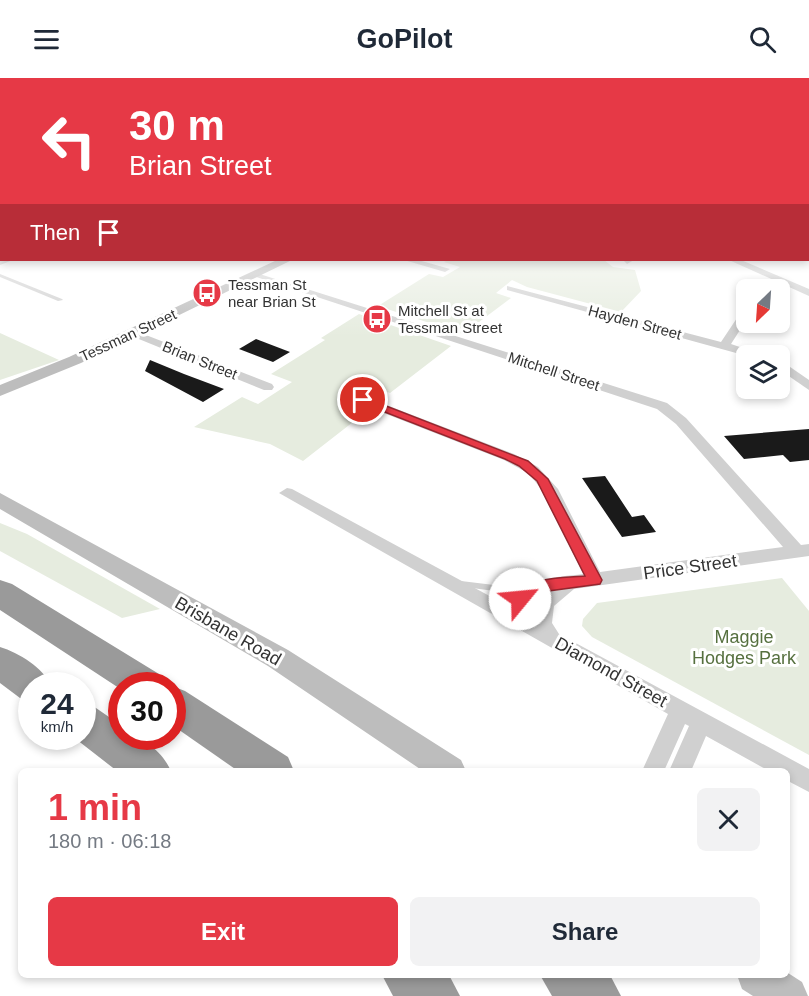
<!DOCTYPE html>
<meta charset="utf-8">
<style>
body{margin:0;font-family:Arial,sans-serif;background:#f2f2f3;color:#1f2937;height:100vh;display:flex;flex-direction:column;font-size:22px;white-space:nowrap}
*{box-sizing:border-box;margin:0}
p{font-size:20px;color:#747a83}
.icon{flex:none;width:33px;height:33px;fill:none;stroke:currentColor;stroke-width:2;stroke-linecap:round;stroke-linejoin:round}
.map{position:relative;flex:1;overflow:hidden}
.panel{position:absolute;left:18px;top:690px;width:772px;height:210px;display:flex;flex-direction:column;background:#fff;border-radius:9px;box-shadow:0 3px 9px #0003}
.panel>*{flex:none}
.hud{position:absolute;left:0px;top:0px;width:810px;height:183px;box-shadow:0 3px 9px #0003;background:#e63946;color:#fff;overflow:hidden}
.needle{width:39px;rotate:205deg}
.buttons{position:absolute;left:736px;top:201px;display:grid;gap:12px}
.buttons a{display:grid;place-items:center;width:54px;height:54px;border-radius:9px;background:#fff;box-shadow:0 3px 9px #0003;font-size:30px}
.speed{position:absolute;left:18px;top:594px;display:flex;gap:12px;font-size:30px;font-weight:700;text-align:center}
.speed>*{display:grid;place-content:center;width:78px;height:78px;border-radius:50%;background:#fff;box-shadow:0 3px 9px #0003;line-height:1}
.speed small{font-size:15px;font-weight:400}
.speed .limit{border:9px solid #d22;background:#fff;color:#111}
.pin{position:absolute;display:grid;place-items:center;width:51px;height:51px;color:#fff;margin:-26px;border:3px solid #fff;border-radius:50%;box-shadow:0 2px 6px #0007}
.me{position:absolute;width:66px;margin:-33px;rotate:62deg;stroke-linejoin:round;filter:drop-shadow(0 0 4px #0008)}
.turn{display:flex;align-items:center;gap:21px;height:126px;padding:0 30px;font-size:27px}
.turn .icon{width:78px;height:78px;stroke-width:2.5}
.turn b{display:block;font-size:42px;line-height:51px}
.then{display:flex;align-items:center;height:57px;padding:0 30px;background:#0003;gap:12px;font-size:22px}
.round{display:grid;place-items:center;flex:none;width:63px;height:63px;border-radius:9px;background:#f2f2f3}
.overview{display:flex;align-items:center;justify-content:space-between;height:102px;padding:0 30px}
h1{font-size:36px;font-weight:600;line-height:45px;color:#e63946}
.action{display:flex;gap:12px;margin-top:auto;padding:12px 30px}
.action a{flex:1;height:69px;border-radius:9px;background:#e63946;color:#fff;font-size:24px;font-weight:600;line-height:69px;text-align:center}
.action a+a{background:#f2f2f3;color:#1f2937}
header{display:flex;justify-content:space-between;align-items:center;height:78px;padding:0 30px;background:#fff;font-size:27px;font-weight:600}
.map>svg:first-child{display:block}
</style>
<header><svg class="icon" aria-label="menu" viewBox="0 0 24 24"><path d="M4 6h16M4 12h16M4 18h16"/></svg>GoPilot<svg class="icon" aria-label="search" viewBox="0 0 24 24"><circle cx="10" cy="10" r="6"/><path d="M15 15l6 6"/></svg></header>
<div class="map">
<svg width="809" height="918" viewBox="0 0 809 918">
<rect width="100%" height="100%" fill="#fff"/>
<!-- green -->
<g fill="#e6ecdf">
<polygon points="448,182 604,182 613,189 635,192 641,213 621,234 527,209 512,202 496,215 511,220 463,256 378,228 429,196 443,199 460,189 444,184"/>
<polygon points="359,236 451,268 390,315 372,308 343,329 362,337 303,383 270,366 194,349 242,319 258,326 292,304 271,296 325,262 321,260"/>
<polygon points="0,255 59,282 0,302"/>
<polygon points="0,445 27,456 160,531 122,540 0,473"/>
<polygon points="782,500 809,533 809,677 592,559 582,548 583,541 597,525"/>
</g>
<!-- building -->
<g fill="#1a1a1a">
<polygon points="256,261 290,274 273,284 239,271"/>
<polygon points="150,282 184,296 224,311 203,324 145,293"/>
<polygon points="809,351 809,382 790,384 783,377 744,381 724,358"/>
<polygon points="605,398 632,439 644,437 656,454 622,459 582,400"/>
</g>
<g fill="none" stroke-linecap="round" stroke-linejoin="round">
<!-- lane -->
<g fill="#d0d0d0" fill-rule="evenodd">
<polygon points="0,196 62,221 63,222 58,223 0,199"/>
<polygon points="461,503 494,507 535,505 538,506 539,508 538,510 535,511 494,513 458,508 457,506 458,504"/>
</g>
<!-- street -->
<g fill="#d0d0d0" fill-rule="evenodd">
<rect x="808" y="146" width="1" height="5"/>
<polygon points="0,181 12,182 13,182 0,187"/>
<polygon points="404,182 418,182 450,191 445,194"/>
<polygon points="623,182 634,182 627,186"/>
<polygon points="729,182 741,182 809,211 809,218"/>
<path d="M253 194 667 325 686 340 801 467 809 466V478L574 511 554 528 552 545 559 556 809 691V714L788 703V693H769L706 658 691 693H669L689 648 685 646 664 693H642L668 636 279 415 287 410 292 411 508 528C521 498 555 500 583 496L543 413 528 395 504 382 358 325V319L363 318 514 376 538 389 558 411 600 494 783 469 676 346 657 331 253 198ZM543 515 534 530 533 541 525 537 526 527Z"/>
<polygon points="507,208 721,264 743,231 747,230 747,241 731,266 766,278 747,278 507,212"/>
<polygon points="133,252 272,306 274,309 272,312 264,312 129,257 127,255"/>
<polygon points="780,282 809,302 809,312 780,292"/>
</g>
<!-- secondary -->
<g fill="#bdbdbd" fill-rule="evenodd">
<polygon points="277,182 292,182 81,285 0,318 0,307 69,279"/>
<polygon points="0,415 288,572 461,682 466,693 423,693 268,588 0,431"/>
<polygon points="788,895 802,904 808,918 753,918 742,911 737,897"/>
</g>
<!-- highway -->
<g fill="#9a9a9a" fill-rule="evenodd">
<polygon points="0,502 12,506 159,596 164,608 122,608 122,612 0,532"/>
<path d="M0 569C19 575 43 589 51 608H32V624L20 620 0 605Z"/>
<polygon points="172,608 185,613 288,679 294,693 238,693 172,647"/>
<path d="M82 625 96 630 122 648V658C143 658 162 673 171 693H117L72 658H82Z"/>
<polygon points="382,897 449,897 460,918 393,918"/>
<polygon points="540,897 610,897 621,918 552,918"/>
</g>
</g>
<!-- sky -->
<linearGradient id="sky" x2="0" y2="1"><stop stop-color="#9ec6ea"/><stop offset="0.5" stop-color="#fff"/><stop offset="1" stop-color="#fff" stop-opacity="0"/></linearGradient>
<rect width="809" height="259" fill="url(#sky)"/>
<!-- route -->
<path fill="#e63946" stroke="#96252e" stroke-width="1.5" d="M363 319 528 383 548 401 602 502 600 506 541 514 526 525H515L513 521C526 498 562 500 585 498L537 403 519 388 505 381 359 324V320Z"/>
<!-- icons -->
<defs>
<g id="bus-disc" transform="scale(1.5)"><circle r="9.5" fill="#e63946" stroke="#fff"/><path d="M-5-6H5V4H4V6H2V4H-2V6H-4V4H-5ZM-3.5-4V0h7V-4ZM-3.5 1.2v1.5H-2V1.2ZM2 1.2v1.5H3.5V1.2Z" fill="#fff"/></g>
</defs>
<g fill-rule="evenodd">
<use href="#bus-disc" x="207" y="215"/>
<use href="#bus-disc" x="377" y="241"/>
</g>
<g text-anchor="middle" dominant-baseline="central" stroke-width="6" stroke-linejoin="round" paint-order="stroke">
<!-- far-poi labels -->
<g font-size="15" fill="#333" stroke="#fff" text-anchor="start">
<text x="228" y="206">Tessman St<tspan x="228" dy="17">near Brian St</tspan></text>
<text x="398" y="232">Mitchell St at<tspan x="398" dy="17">Tessman Street</tspan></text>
</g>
<!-- far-street labels -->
<g font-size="15" fill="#333" stroke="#fff">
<text transform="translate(635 244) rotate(15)">Hayden Street</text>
<text transform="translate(128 257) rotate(-25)">Tessman Street</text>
<text transform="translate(200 282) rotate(22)">Brian Street</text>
<text transform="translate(554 293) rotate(18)">Mitchell Street</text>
</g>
<!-- street labels -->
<g font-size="18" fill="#333" stroke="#fff">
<text transform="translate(690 489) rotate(-8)">Price Street</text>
<text transform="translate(228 553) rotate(30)">Brisbane Road</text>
<text transform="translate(611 594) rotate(29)">Diamond Street</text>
</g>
<!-- park labels -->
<g font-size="18" fill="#56703f" stroke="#fff">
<text x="744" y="559">Maggie<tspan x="744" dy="21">Hodges Park</tspan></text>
</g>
</g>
</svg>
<div class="buttons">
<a><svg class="needle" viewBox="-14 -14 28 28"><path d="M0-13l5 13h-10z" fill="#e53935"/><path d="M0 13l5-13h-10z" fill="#747a83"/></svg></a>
<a><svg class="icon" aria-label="layers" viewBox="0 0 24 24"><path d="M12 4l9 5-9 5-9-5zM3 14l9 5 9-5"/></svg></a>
</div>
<div class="speed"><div>24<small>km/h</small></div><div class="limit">30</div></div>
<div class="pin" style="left:363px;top:322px;background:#d93025"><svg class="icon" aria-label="arrive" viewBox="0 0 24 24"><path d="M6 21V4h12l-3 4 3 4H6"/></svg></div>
<svg class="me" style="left:520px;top:521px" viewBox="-20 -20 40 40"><circle r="19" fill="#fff"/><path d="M0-13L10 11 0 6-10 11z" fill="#e63946"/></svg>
<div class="hud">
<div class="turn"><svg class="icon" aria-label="left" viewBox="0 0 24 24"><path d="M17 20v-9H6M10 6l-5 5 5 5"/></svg><div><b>30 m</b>Brian Street</div></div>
<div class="then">Then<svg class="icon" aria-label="arrive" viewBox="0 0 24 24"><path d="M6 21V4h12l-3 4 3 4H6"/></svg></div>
</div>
<section class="panel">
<div class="overview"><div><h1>1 min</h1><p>180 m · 06:18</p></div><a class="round"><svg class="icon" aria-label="close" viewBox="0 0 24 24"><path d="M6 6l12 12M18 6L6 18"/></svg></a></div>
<div class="action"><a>Exit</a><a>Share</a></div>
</section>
</div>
